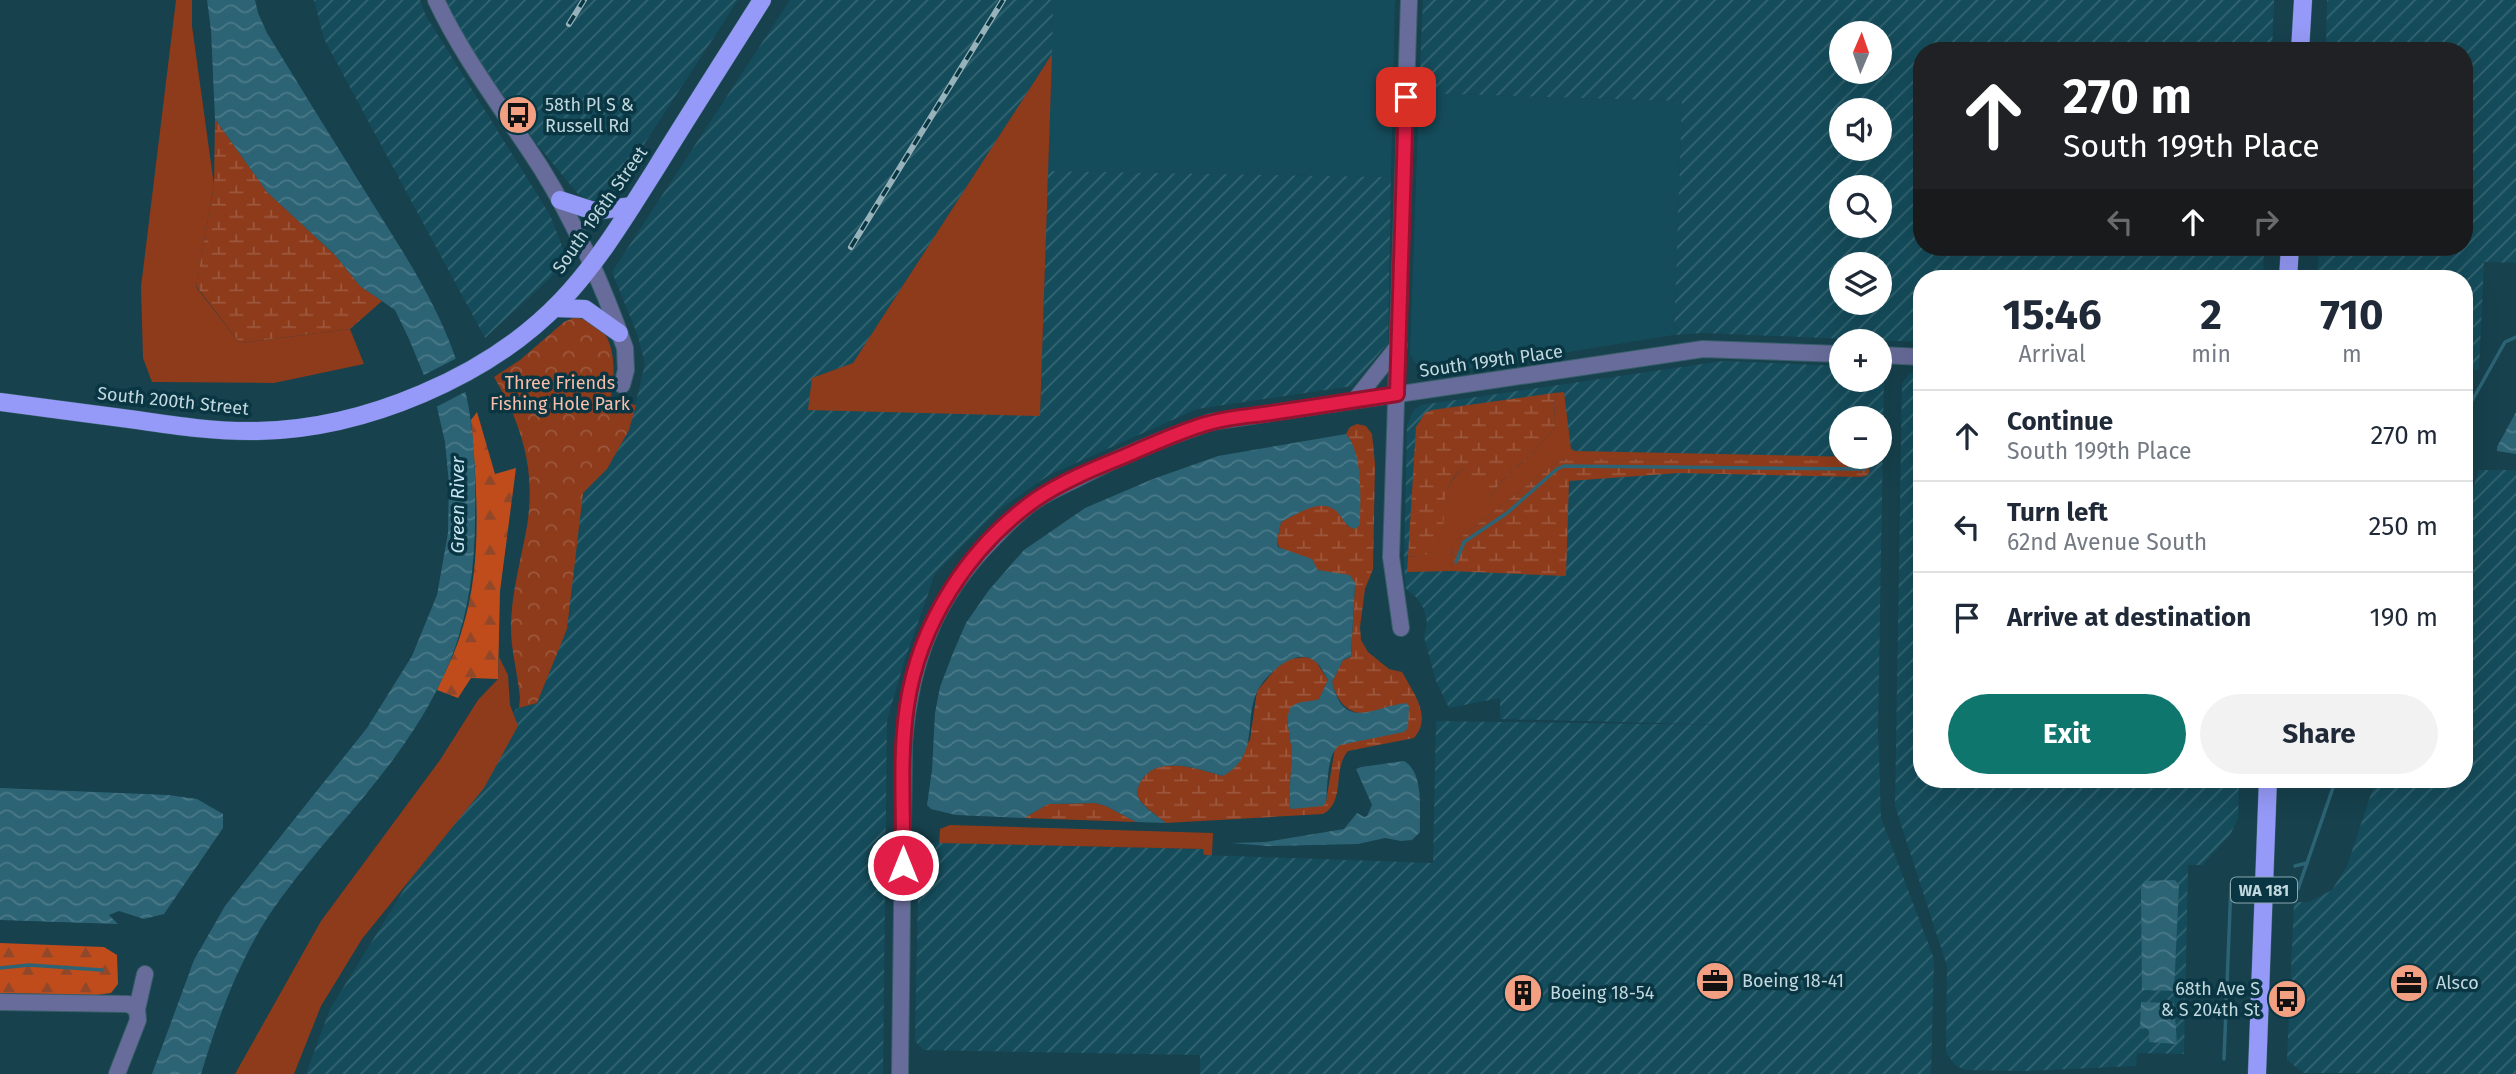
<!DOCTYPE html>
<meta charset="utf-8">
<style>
body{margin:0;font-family:"Fira Sans",sans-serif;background:#f2f2f3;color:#1f2937;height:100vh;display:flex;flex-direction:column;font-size:26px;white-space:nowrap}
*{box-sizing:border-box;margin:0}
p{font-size:23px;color:#747a83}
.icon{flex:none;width:38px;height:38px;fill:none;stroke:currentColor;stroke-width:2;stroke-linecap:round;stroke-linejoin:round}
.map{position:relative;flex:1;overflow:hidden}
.sheet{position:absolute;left:1913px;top:270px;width:560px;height:518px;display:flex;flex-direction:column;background:#fff;border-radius:28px;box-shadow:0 7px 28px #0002}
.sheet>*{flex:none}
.hud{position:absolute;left:1913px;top:42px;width:560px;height:214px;border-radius:28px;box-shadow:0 7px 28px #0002;background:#202124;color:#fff;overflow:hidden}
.needle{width:46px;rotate:2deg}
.fabs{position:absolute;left:1829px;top:21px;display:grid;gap:14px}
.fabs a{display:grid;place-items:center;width:63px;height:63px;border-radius:50%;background:#fff;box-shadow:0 7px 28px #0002;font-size:35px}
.pin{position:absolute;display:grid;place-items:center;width:60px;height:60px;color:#fff;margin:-30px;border-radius:14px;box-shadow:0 4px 10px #0006}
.me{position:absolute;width:77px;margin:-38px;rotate:0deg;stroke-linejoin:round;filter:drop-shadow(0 0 5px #0008)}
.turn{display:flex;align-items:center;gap:24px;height:147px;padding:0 35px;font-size:32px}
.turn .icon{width:91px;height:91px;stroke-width:2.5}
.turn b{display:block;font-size:49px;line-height:60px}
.lanes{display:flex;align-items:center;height:66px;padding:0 35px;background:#0003;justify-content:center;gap:35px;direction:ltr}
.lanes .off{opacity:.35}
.eta{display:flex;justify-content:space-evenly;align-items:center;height:119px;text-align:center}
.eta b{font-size:42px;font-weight:700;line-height:49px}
.button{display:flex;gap:14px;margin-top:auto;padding:14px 35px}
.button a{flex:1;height:80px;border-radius:42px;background:#0f766e;color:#fff;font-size:28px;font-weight:700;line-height:80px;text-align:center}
.button a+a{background:#f2f2f3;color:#1f2937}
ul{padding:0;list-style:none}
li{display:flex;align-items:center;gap:21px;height:91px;padding:0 35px;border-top:2px solid #e0e1e3}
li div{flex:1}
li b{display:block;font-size:26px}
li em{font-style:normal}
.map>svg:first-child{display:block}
</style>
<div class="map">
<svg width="2516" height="1074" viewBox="0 0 2516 1074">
<defs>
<pattern id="industrial-furrows" width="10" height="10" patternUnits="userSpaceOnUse" patternTransform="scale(1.75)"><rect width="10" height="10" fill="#154c5b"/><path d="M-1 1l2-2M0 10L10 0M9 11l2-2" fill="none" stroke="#356572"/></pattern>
<pattern id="forest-firs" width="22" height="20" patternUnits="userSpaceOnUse" patternTransform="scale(1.75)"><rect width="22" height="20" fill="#c04c1c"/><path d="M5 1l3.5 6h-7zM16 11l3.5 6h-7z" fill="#91482a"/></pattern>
<pattern id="wetland-marsh" width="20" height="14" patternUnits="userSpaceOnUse" patternTransform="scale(1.75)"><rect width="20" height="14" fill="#8e3b1b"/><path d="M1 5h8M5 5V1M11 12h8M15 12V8" fill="none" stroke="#9c573c"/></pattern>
<pattern id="park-crowns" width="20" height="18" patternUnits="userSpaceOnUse" patternTransform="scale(1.75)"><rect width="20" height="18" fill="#8e3b1b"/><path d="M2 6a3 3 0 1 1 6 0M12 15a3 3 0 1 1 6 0" fill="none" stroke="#9c573c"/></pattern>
<pattern id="water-waves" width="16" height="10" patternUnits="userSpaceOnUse" patternTransform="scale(1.75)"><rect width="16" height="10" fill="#2d6475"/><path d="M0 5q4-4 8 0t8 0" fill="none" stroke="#4a7988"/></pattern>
</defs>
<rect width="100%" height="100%" fill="#16414d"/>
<!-- built -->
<g fill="#154c5b">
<polygon points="1053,0 1395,0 1391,177 1048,171"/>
<polygon points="1419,93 1682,101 1674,335 1440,373 1432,374 1417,366 1410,354"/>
</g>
<!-- industrial -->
<g fill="url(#industrial-furrows)" fill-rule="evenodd">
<polygon points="314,0 420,0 426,16 550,215 565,254 562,263 552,276 485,338 324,39"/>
<polygon points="444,0 738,0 613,192 599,201 590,200 578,194 536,143 451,18"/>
<polygon points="790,0 1053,0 1052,54 853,363 813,378 1040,416 1048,171 1391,177 1388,343 1352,386 1197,409 1049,475 997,511 935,574 904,662 887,720 883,1074 306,1074 330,1009 516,709 537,703 567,629 582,493 607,469 629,430 645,364 638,336 612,272"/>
<path d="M1423 0H2274L2272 51H1922V247H2264L2263 278H1922L1921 342 1703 333 1674 335 1682 101 1419 93ZM1841 33H1880V72H1841ZM1841 110H1880V149H1841ZM1841 187H1880V226H1841ZM1841 264H1880V303H1841Z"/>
<polygon points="2327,0 2516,0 2516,263 2484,262 2479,370 2464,369 2464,278 2317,278 2319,247 2464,247 2464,51 2326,51"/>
<path d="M1723 361 1841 366V380H1880V374L1884 380 1878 728 1881 818 1934 959 1931 1074H1200V1055L924 1050 915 1041 919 842 1204 849V855L1433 863 1436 721 1733 725 1500 719V698L1449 708 1436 681 1424 637 1427 623 1424 609 1417 598 1406 589 1404 566 1407 425 1413 411 1421 405ZM1841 418H1880V457H1841Z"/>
<polygon points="1921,370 1922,779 2239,779 2238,818 2230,835 2202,865 2188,865 2184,1054 2137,1053 2136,1066 2026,1071 1965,1070 1955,1065 1946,1053 1947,966 1895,806 1902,383 1910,373"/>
<polygon points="2479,470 2516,470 2516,1074 2304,1073 2287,1060 2294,902 2309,902 2332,890 2347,866 2376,779 2464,779 2464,516"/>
</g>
<!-- grass -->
<g fill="#8e3b1b">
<polygon points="176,0 192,0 192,26 214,185 196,287 240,343 350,329 364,364 274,383 152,382 143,358 141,287"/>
<polygon points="1052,54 1040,416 808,410 812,378 853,363"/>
<path d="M1564 392 1571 449 1575 451 1860 457 1866 461 1567 459 1558 461 1456 541 1453 547 1451 571 1407 572 1408 557C1413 556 1419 557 1424 555 1450 548 1440 511 1446 492 1450 482 1455 477 1461 469L1465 470 1488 499 1512 468 1526 461 1555 427 1554 393Z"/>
<polygon points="499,657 508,675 510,705 518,726 484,788 362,939 321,1006 294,1074 235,1074 321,921 440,760 478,700 498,679"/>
<polygon points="950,825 1213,833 1212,855 1204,855 1203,849 939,843 940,829"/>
</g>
<!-- forest -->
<g fill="url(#forest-firs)">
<path d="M477 412 495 474 516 468 500 591 498 679 471 678 458 698 437 690C446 670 456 651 462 630 483 564 477 487 471 420Z"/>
<polygon points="0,943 104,947 117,955 118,984 111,993 96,995 0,993"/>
</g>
<!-- wetland -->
<g fill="url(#wetland-marsh)">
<polygon points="215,119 267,192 335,255 360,286 382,301 350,329 240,343 196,286 214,185"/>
<path d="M1554 393 1555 427 1526 461 1512 468 1488 499C1477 494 1472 479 1465 470L1461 469C1454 477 1449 483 1446 493 1441 512 1450 547 1425 555 1420 557 1413 556 1408 557L1416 427 1425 413 1432 410Z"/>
<path d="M1357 424 1366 426 1372 434 1375 464 1373 569 1365 589 1360 627 1361 640 1368 652 1389 669 1402 672C1413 692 1433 717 1414 738L1348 751C1332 769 1346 802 1323 814L1166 823C1158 816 1143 807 1138 797 1136 792 1138 786 1141 781 1156 754 1199 769 1223 776L1250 740 1257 691 1277 667 1288 659 1306 657 1315 660 1328 680 1319 699 1310 702 1287 719 1292 751 1289 805 1291 809 1326 802 1335 748 1391 704C1363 722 1340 714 1332 682L1343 660 1351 657 1355 583 1318 570 1279 547 1277 540 1281 522C1295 515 1319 497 1335 509 1340 513 1345 522 1349 527L1351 441 1346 434 1350 427Z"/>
<polygon points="1567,459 1861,460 1866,461 1870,472 1866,476 1860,477 1679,473 1569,481 1566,576 1451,571 1453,546 1456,541 1558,461"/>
<polygon points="1095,803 1106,806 1136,822 1024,818 1048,804"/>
</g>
<!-- park -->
<path fill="url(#park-crowns)" d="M573 318C618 318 617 371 610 401L636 405 629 430 607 469 583 493 567 629 537 703 519 708 520 698C518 675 511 651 511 628 511 594 521 560 527 526 536 470 522 425 494 377L520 360 564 322Z"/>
<!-- water -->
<g fill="url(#water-waves)">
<path d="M207 0H255L258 13 267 33C299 85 331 137 363 188 400 248 441 306 461 375 475 422 476 472 475 521 474 618 450 683 392 761 357 808 316 850 281 898 243 949 219 1014 201 1074H152L194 960 225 906 367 728 412 656 437 595 448 533 449 484 445 442 437 407 409 339 395 310 360 286 335 255 267 192 215 119 211 30Z"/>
<polygon points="2516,412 2516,454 2497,451 2497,447"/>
<path d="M1346 434C1364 456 1360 498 1360 525L1355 529C1347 527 1344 521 1339 514 1323 495 1298 514 1281 522L1277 540 1278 547 1312 559 1318 570 1350 575 1355 583 1351 656 1343 660 1332 682C1344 732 1372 707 1406 703L1409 706 1408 728 1404 732 1340 745C1326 754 1328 786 1326 802L1323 806 1291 809 1289 805 1292 751 1287 719 1290 708C1300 699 1308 703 1319 699L1328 680C1325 675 1321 666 1316 662 1297 644 1263 676 1256 694 1244 724 1259 756 1223 776 1199 769 1157 754 1141 781 1138 786 1136 792 1138 797 1142 807 1158 816 1166 823L1136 822 1106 806 1095 803 1048 804 1024 818 956 815 931 809 927 805 932 770 935 713 940 687 953 653 966 623 989 590 1024 550 1085 508 1153 479 1218 456Z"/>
<path d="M1404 761C1425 773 1419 812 1420 832L1412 840 1401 841 1385 838 1358 844 1268 846 1231 843 1266 842 1344 829 1357 813 1364 817 1367 816 1372 805 1356 769 1361 767Z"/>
<polygon points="0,788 168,795 197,799 223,814 223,828 164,914 144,919 119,911 109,915 118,924 0,920"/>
<polygon points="2175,880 2179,885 2174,991 2142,990 2141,887 2145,881"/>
<polygon points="2141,1002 2174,1003 2177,1044 2149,1042 2149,1031 2146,1028 2140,1029"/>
</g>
<!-- pier -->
<polygon fill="#16414d" points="459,357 469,390 434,408 422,376"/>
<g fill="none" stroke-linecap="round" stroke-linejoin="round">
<!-- stream -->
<g stroke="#2d6475" stroke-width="3.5">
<polyline points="2464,415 2505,342 2516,337"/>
<polyline points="1456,562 1464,542 1507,513 1557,469 1564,466 1865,469"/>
<polyline points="2295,866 2307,863"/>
<polyline points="2298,889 2336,779"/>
<polyline points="0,968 29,965 102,970"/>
<polyline points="2224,1059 2231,884"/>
</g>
<!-- minor casing -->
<g stroke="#385f6a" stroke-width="18">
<g id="minor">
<path d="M436 0C464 60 506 113 541 168 576 224 603 286 625 348L626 370 622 385"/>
<polyline points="1880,355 1922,357"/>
<polyline points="1355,400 1399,345"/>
<polyline points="1401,628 1391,557 1409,0"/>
<polyline points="0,1002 128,1004 137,1009"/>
<polyline points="117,1074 138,1020 137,1009 145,974"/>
<path d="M900 1074 904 743C910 662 935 597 993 539 1006 525 1020 511 1036 500 1048 492 1062 486 1074 480 1118 457 1164 438 1211 422L1703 349 1841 354"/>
</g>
</g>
<!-- major casing -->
<g stroke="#385f6a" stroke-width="19">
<g id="major">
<polyline points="2300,51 2303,0"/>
<polyline points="560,200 594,211 632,206"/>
<polyline points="2288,278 2290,247"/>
<polyline points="554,308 585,309 619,333"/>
<path d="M0 402C46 408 91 414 137 420 177 426 217 432 258 431 364 429 489 377 562 300 599 261 627 214 655 170 690 113 726 57 762 0"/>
<polyline points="2257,1074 2268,779"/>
</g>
</g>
<!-- minor -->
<use href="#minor" stroke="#686c9a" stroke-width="16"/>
<!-- major -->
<use href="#major" stroke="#959af8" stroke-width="18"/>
<!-- rail casing -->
<g stroke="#97b2ba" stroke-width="6">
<g id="rail">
<polyline points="569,24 584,0"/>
<polyline points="851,247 1003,0"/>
</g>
</g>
<!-- rail -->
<use href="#rail" stroke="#093642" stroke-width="3.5" stroke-dasharray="10" stroke-linecap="butt"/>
</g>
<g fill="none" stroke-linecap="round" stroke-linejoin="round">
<!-- route casing -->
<g stroke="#92132f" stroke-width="18">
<path id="route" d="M903 865C904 812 899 758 907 706 919 624 968 548 1035 500 1061 482 1095 468 1125 456 1153 444 1180 431 1209 423 1229 417 1251 416 1271 413 1313 407 1355 400 1397 394L1406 97"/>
</g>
<!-- route -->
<use href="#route" stroke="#e11d48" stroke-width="12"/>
</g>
<!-- icons -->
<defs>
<g id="bus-disc" transform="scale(2.0125)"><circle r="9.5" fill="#f39f82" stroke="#093642"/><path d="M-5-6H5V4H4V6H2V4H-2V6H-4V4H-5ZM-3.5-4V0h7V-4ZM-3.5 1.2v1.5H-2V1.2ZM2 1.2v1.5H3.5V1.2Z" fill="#111"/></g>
<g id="office-disc" transform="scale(2.0125)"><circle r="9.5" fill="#f39f82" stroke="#093642"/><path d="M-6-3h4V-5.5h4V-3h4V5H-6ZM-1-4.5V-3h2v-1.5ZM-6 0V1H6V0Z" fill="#111"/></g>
<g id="building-disc" transform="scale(2.0125)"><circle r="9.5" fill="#f39f82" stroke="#093642"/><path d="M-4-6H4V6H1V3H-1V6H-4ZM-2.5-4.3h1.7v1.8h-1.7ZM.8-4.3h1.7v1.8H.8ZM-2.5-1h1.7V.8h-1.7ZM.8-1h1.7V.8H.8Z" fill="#111"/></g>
</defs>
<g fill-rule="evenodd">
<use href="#bus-disc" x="518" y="115"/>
<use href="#office-disc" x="1715" y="981"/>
<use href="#office-disc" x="2409" y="983"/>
<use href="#building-disc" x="1523" y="993"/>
<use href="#bus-disc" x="2287" y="999"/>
</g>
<g text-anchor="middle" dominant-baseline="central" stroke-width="7" stroke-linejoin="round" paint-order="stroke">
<!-- shield labels -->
<rect fill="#093642" stroke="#8aa7b0" stroke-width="2" x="2231" y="877.5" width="66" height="25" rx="5"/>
<g font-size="16" font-weight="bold" fill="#c2d8df">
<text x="2264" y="890">WA 181</text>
</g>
<!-- poi labels -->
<g font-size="18" fill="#c2d8df" stroke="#093642" text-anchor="start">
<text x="545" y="105">58th Pl S &amp;<tspan x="545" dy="21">Russell Rd</tspan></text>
<text x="1742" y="981">Boeing 18-41</text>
<text x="2436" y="983">Alsco</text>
<text x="2260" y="989" text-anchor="end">68th Ave S<tspan x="2260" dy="21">&amp; S 204th St</tspan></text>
<text x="1550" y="993">Boeing 18-54</text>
</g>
<!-- street labels -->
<g font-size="18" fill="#c2d8df" stroke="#093642">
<text transform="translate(600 210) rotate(-55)">South 196th Street</text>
<text transform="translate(1491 361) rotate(-8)">South 199th Place</text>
<text transform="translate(173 401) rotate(6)">South 200th Street</text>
</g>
<!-- park labels -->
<g font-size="18" fill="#f9bda8" stroke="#093642">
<text x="560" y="383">Three Friends<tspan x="560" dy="21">Fishing Hole Park</tspan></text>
</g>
<!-- water labels -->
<g font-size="19" font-style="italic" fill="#c5e6f2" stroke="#093642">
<text transform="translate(457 505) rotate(-90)">Green River</text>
</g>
</g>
</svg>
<div class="fabs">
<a><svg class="needle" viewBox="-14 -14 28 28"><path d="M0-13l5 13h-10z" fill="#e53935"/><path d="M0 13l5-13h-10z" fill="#747a83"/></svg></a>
<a><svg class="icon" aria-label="sound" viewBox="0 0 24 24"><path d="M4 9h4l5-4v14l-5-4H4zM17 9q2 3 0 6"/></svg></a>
<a><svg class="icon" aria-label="search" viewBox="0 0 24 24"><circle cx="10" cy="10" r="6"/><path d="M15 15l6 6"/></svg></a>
<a><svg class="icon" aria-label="layers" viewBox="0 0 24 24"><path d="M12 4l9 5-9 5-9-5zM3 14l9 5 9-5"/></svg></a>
<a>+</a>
<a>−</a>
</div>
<div class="pin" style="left:1406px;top:97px;background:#d93025"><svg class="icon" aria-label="arrive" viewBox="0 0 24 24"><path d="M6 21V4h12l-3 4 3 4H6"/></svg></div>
<svg class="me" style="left:903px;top:865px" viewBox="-20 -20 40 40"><circle r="17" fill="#e11d48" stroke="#fff" stroke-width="3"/><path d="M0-11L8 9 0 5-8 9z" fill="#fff"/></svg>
<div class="hud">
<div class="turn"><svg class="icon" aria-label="ahead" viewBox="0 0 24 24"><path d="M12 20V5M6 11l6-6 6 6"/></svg><div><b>270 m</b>South 199th Place</div></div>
<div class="lanes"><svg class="icon off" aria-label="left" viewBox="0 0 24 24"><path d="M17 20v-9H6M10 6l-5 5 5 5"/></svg><svg class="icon" aria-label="ahead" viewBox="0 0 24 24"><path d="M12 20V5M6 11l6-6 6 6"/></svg><svg class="icon off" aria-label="right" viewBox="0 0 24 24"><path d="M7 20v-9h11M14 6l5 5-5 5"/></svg></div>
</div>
<section class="sheet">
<div class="eta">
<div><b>15:46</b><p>Arrival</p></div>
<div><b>2</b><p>min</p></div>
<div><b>710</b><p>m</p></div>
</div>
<ul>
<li><svg class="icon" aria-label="ahead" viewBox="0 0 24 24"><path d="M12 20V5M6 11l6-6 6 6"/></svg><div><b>Continue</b><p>South 199th Place</p></div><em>270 m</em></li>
<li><svg class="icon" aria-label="left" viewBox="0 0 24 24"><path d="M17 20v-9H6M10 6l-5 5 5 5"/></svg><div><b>Turn left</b><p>62nd Avenue South</p></div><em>250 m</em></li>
<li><svg class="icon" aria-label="arrive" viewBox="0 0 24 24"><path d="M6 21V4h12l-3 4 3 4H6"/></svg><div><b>Arrive at destination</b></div><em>190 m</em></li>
</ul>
<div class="button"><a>Exit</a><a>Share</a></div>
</section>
</div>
